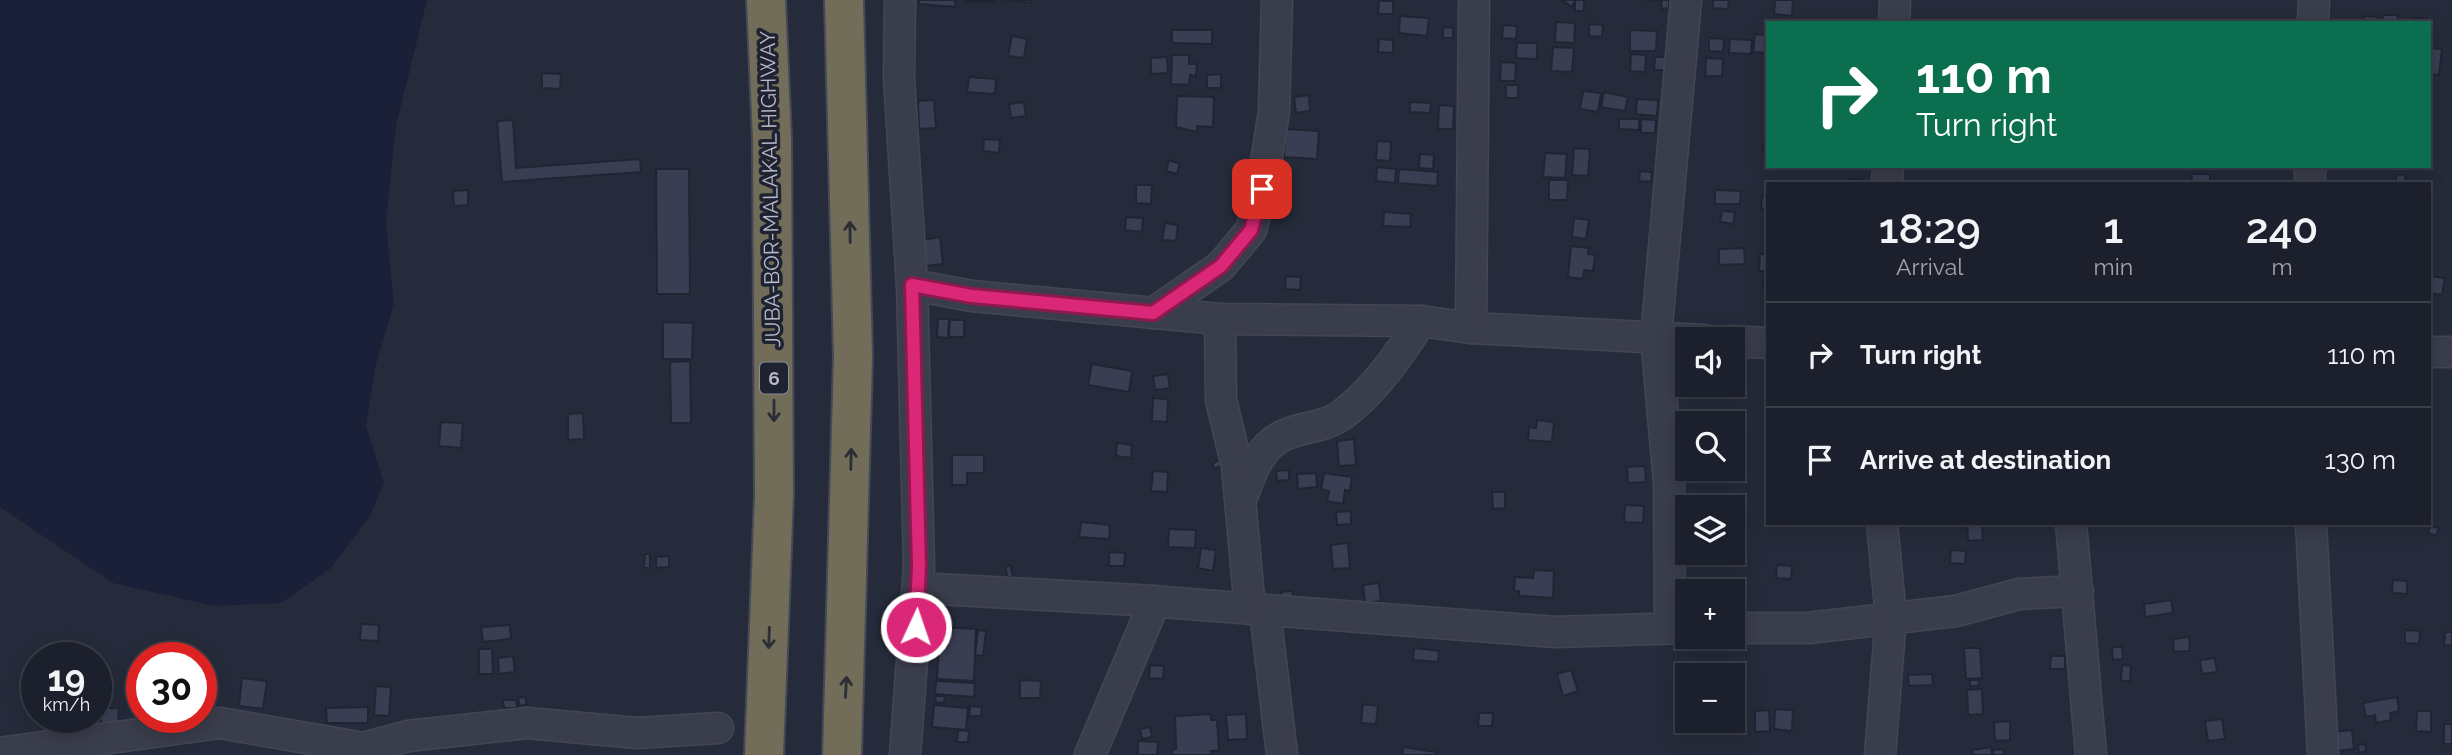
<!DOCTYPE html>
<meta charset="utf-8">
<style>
body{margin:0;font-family:Raleway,sans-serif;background:#292d38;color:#f1f3f6;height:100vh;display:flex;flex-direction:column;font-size:26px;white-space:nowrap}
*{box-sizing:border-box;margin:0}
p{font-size:23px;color:#a0a3a9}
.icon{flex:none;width:38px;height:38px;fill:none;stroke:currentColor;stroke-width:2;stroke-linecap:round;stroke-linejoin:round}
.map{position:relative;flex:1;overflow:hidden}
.panel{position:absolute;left:1766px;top:182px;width:665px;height:343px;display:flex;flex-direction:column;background:#1c202c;border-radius:0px;box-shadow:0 4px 18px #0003,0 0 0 2px #3a3e48}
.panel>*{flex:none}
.top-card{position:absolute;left:1766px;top:21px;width:665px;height:147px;border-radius:0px;box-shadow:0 4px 18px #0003,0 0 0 2px #3a3e48;background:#0b6e4f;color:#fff;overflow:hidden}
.tools{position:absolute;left:1675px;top:327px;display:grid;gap:14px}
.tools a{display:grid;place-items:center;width:70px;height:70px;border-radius:0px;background:#1c202c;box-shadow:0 4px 18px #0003,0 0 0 2px #3a3e48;font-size:35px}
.speed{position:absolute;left:21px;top:642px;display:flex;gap:14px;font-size:35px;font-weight:700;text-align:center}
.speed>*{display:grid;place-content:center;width:91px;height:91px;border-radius:50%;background:#1c202c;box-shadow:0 4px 18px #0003,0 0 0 2px #3a3e48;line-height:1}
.speed small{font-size:18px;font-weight:400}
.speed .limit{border:10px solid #d22;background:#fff;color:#111}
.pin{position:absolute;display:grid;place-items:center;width:60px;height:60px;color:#fff;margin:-30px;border-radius:14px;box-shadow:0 4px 10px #0006}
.me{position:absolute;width:77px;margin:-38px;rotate:3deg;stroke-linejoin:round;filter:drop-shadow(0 0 5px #0008)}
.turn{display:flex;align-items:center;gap:24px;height:147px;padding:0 35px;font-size:32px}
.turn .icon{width:91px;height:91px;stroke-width:2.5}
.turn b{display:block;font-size:49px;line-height:60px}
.eta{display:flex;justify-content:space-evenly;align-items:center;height:119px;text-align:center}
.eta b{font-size:42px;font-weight:600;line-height:49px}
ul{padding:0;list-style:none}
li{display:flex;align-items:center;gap:21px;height:105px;padding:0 35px;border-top:2px solid #3a3e48}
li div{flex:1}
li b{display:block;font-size:26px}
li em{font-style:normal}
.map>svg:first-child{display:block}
</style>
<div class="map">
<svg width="2452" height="755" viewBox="0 0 2452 755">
<rect width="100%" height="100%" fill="#262b3b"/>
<!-- water -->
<polygon fill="#1a2038" points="0,0 427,0 396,125 386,222 394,304 376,364 366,426 384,483 369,518 331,568 281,603 214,606 113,583 0,507"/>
<!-- building -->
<g fill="#393e52" stroke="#212433" stroke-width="2">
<polygon points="919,0 955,0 955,7 919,4"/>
<rect x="964" y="0" width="32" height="2"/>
<polygon points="1004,0 1032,0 1031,3"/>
<polygon points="1562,0 1575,0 1572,7"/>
<rect x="1575" y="0" width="9" height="11"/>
<polygon points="1645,0 1669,0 1669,8 1662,9 1661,1"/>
<polygon points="1713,0 1729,0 1728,9 1713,8"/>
<polygon points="1775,0 1793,0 1792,16 1774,14"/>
<polygon points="1379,1 1393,1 1393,14 1378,14"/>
<polygon points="2383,15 2398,15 2397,23 2383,23"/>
<polygon points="1400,16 1429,18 1427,36 1399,33"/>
<polygon points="2364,16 2378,17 2378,23 2363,23"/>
<rect x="2412" y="18" width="14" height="5"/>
<polygon points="1556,22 1575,23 1574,43 1555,42"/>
<polygon points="1589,24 1603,25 1602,37 1589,36"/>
<polygon points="1503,25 1517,26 1516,39 1502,38"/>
<polygon points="1443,27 1453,28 1453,38 1443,38"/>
<polygon points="1172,30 1212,30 1212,44 1172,43"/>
<polygon points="1630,30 1657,31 1656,51 1630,51"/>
<polygon points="1755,34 1768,35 1768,53 1753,52"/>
<polygon points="1012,36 1027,39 1024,58 1008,56"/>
<polygon points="1709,38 1724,39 1723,52 1709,51"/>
<polygon points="1379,39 1393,40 1393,53 1378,52"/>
<polygon points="1730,39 1752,40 1751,54 1729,53"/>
<polygon points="1517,43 1537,43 1537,59 1516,58"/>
<polygon points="1553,47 1574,48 1572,72 1551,71"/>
<polygon points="2429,48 2442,49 2439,75 2429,74"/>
<polygon points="1631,54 1646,55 1645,72 1630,71"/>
<polygon points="1172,55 1189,55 1189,64 1197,64 1196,76 1190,75 1189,85 1171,84"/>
<polygon points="1167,57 1168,73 1151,74 1151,58"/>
<polygon points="1655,57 1669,57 1668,70 1654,70"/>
<polygon points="1706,58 1723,59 1722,76 1705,76"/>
<polygon points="1501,62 1516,63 1515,81 1500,81"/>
<polygon points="542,73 561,74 560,89 542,88"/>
<polygon points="1221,74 1221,88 1207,88 1207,75"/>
<polygon points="969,77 996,79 995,94 967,92"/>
<rect x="1506" y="85" width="12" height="13"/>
<polygon points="1583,91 1601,93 1598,112 1580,109"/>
<polygon points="1604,92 1628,97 1625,111 1601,107"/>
<polygon points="1309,95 1310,111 1296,113 1294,97"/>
<polygon points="1177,96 1214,97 1213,127 1197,126 1197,132 1176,127"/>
<polygon points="1637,99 1658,100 1657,116 1636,114"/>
<polygon points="934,100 936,128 919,129 918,101"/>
<polygon points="1024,102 1026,116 1011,118 1009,104"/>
<polygon points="1410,102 1431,103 1430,113 1410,112"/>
<polygon points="1439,105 1454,106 1453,129 1438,129"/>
<polygon points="1619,119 1639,119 1639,130 1619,129"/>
<polygon points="1641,119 1656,120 1655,133 1641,133"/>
<polygon points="513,120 516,168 640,159 641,172 502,182 497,121"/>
<polygon points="1286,129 1319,131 1317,159 1284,157"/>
<polygon points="984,139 1000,140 999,153 983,151"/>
<polygon points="1764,139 1768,139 1768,152 1763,152"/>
<polygon points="1377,141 1391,142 1390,161 1376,160"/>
<polygon points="1574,148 1590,149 1588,176 1572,175"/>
<polygon points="1545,153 1567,154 1565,178 1543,177"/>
<polygon points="1420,154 1434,155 1433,169 1419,168"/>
<polygon points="1169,160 1180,164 1177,174 1166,171"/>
<polygon points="1377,167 1396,169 1395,183 1376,181"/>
<polygon points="656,169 689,169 690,294 657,294"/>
<polygon points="1399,169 1438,172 1437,186 1398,183"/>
<polygon points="1640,171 1652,172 1651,182 1639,181"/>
<polygon points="2192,174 2210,174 2210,184 2191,184"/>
<polygon points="2397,174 2406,175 2404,184 2395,184"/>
<polygon points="1849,179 1863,180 1863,184 1849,184"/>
<polygon points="1549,180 1568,180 1567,200 1549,200"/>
<polygon points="1136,185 1152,185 1151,204 1136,203"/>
<polygon points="468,190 468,205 454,206 453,191"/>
<polygon points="1715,190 1741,191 1740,204 1715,204"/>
<polygon points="1762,196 1768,196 1768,210 1761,209"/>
<polygon points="1722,211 1735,212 1733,224 1720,222"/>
<polygon points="1384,212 1411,214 1410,227 1383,226"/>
<polygon points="1126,217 1143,218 1142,232 1125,230"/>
<polygon points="1574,218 1589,220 1586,239 1572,237"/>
<polygon points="1165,223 1178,225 1176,241 1162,240"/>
<polygon points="940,237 943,264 925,266 923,240"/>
<polygon points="1571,246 1589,248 1588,254 1595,255 1593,271 1584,270 1583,279 1568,277"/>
<polygon points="1744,248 1745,264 1719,265 1719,249"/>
<polygon points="1760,254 1768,254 1768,271 1759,271"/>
<polygon points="1286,276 1301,277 1300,290 1285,289"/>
<polygon points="1763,276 1768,277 1768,290 1763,289"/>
<polygon points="2429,276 2445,278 2442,295 2429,293"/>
<polygon points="938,319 949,319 948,338 937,337"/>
<polygon points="950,320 964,320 964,337 949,337"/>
<polygon points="663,322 693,323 692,359 663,359"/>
<polygon points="690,361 691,423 671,423 670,362"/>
<polygon points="1092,364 1132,371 1129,392 1088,385"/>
<polygon points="1168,374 1170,388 1155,390 1153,376"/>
<polygon points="1153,398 1168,399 1167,422 1152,421"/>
<polygon points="583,413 584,439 568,440 568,414"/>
<polygon points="1537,420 1554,422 1552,442 1528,440 1529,427 1536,428"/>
<polygon points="441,422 463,423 461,448 439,446"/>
<polygon points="1354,439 1356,465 1339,466 1337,441"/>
<polygon points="1117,443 1132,445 1131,458 1116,456"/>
<polygon points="952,455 984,455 984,473 967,473 967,485 952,485"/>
<polygon points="1219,460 1222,465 1215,469 1212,464"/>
<polygon points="1645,466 1646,482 1628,483 1627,467"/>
<polygon points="1289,470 1289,480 1277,481 1276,471"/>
<polygon points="1153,471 1168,472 1167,492 1151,491"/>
<polygon points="1316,473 1317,487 1298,489 1297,474"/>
<polygon points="1324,473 1352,477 1350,491 1345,490 1343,504 1327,501 1329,491 1321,489"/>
<polygon points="1492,492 1505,492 1505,508 1493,509"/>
<polygon points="1625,505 1644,506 1643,523 1624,522"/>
<polygon points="1351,511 1351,524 1337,525 1336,512"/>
<polygon points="1081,522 1110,525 1109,539 1079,537"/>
<polygon points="1967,523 1982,523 1983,540 1968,541"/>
<polygon points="2430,526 2439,528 2436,536 2428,533"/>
<polygon points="1169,529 1196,530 1195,548 1168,547"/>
<polygon points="1348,543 1350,568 1333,569 1331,545"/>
<polygon points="1201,548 1216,550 1213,571 1198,568"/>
<polygon points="1951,550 1966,551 1965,564 1950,563"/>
<polygon points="1109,552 1125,553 1124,566 1109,566"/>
<polygon points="645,554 650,554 650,568 644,568"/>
<polygon points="669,556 669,567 656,568 656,557"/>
<polygon points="1010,565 1013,576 1008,578 1005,567"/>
<polygon points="1777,565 1792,566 1791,579 1776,578"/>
<polygon points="1534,570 1554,571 1553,598 1519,596 1519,591 1514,591 1515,577 1533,578"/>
<polygon points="2393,580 2407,581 2407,594 2392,593"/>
<polygon points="1379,583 1381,601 1365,603 1363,585"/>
<polygon points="1292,591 1293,597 1282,598 1281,592"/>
<polygon points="2171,600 2173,613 2145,617 2144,604"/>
<polygon points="361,624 379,625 378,641 360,640"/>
<polygon points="510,625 511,639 483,642 481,627"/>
<polygon points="940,627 976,629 974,681 937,679"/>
<polygon points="978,630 986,631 983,656 975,655"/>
<polygon points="2405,630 2420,631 2419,644 2405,643"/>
<polygon points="2445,632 2452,632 2452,645 2444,645"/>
<polygon points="2189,637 2190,651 2174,652 2173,639"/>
<polygon points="2112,647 2122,647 2123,659 2113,660"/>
<polygon points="1414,648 1439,651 1438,662 1413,660"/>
<polygon points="1964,648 1980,648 1982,678 1966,679"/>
<polygon points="479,649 492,649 493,674 479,674"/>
<polygon points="513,656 515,672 499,674 498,658"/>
<polygon points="2051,656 2065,656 2065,669 2050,669"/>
<polygon points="2215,658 2217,672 2202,674 2200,660"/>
<polygon points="1150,665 1164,666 1163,679 1149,678"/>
<polygon points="2122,665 2131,666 2130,681 2121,681"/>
<polygon points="1571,670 1578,691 1563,696 1557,674"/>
<polygon points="1932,674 1933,685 1909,686 1908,675"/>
<polygon points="242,678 267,681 263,709 239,706"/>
<polygon points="1020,680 1041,681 1040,698 1020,698"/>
<polygon points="1970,680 1978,680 1979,686 1970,686"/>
<polygon points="936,681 975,683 974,697 935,694"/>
<polygon points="376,686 391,687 389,716 374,715"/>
<polygon points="1982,689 1983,714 1968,715 1967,690"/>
<polygon points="936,696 945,696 944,703 935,702"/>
<polygon points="525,697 527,704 520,706 518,698"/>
<polygon points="2397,697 2399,711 2390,713 2391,720 2376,723 2375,715 2366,717 2363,703"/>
<polygon points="503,700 516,700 517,708 504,708"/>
<polygon points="1363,704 1378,706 1376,724 1361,723"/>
<polygon points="934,705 968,708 966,730 932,727"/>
<polygon points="970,706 982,707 981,716 969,716"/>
<polygon points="368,707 368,723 327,723 326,708"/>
<polygon points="101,708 119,708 118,726 101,726"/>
<polygon points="1775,709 1793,710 1792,731 1774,729"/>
<polygon points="1769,710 1770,731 1755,732 1755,711"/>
<polygon points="2417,711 2431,711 2431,732 2416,731"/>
<polygon points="1479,713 1493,713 1492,726 1478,726"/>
<polygon points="1211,714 1211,720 1217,720 1219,750 1211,751 1212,755 1172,755 1172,750 1176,749 1175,716"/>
<polygon points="1246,714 1247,739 1228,740 1226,715"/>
<polygon points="2222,719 2225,739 2208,741 2205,721"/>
<polygon points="2010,721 2010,740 1995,741 1994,722"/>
<rect x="2444" y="724" width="8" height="20"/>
<polygon points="1150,727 1152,737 1142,739 1140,729"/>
<polygon points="958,730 969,731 968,742 957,742"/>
<polygon points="2352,730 2354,749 2337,751 2335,732"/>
<polygon points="1138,741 1158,742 1157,755 1138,755"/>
<polygon points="2365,744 2366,751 2359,753 2358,745"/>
<polygon points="1403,747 1436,752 1435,755 1402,755"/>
<polygon points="1991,747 1992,755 1973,755 1972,750"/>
<polygon points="2003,749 2004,755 1993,755 1993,750"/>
</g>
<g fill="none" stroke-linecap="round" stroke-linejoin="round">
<!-- minor casing -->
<g stroke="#434655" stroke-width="33">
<g id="minor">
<polyline points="900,0 899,78 912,285 919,566 905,755"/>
<polyline points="1894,23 1895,0"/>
<polyline points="2313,23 2314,0"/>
<polyline points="1887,184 1888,166"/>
<polyline points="2310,184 2310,166"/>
<polyline points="912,285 972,296 1220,319 1421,321 1471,328 1704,340"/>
<polyline points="1153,313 1221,266 1251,230 1262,189 1274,111 1277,0"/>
<polyline points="1220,319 1221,400 1237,466 1250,609"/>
<polyline points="1471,328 1474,0"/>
<polyline points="1732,341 1768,343"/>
<polyline points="2429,352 2452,352"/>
<path d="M1242 497C1251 473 1260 444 1287 434 1306 426 1323 428 1342 415 1375 390 1399 355 1421 321"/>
<polyline points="2071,523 2091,755"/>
<polyline points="2311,523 2323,755"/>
<polyline points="918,588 1137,600 1555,632 1687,628"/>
<polyline points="1265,611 1282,755"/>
<polyline points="1670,628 1669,482 1656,337 1686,0"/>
<polyline points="1732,628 1808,628 1956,611 2019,594 2078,591"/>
<polyline points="0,753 220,723 364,748 408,736 527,723 637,733 718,728"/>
<polyline points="1090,755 1155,601"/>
<polyline points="1880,755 1891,617 1882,523"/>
</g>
</g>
<!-- highway casing -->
<g stroke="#454857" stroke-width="42">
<g id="highway">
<polyline points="764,755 774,495 772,139 766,0"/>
<polyline points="842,755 853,357 844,0"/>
</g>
</g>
<!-- minor -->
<use href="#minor" stroke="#3a3d4c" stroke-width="30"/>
<!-- highway -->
<use href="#highway" stroke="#716d58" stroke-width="38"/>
</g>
<!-- one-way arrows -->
<defs><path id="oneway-shaft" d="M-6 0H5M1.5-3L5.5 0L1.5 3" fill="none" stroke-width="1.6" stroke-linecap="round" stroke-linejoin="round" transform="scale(1.75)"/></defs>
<g stroke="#2b2d37">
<use href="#oneway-shaft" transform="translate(850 232) rotate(-91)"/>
<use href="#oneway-shaft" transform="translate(774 411) rotate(90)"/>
<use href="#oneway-shaft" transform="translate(851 459) rotate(-89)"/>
<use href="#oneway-shaft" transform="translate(769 638) rotate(92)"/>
<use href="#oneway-shaft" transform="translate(846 687) rotate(-87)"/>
</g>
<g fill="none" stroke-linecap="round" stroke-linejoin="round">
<!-- route casing -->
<g stroke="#8e194d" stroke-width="18">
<polyline id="route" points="916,627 919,566 912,285 972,296 1153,313 1221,266 1251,230 1262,189"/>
</g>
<!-- route -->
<use href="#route" stroke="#db2777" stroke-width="12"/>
</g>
<g text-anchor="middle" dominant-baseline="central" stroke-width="7" stroke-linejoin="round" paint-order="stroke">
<!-- shield labels -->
<rect fill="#1f2231" stroke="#898c9a" stroke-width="2" x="760" y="362.5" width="28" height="31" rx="5"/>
<g font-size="19" font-weight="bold" fill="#b6b9c7">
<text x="774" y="378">6</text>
</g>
<!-- street labels -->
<g font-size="21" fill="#b6b9c7" stroke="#1f2231">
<text transform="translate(770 189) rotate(-91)">JUBA-BOR-MALAKAL HIGHWAY</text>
</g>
</g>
</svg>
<div class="tools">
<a><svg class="icon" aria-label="sound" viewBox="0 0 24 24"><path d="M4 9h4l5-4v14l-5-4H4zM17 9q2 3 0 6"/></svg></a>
<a><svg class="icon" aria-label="search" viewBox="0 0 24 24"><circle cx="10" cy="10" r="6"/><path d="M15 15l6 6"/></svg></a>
<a><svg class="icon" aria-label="layers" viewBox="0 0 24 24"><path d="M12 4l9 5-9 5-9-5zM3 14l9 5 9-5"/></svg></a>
<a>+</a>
<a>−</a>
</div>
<div class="speed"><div>19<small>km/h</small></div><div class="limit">30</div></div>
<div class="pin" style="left:1262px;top:189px;background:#d93025"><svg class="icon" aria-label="arrive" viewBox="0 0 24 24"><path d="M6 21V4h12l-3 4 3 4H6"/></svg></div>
<svg class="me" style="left:916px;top:627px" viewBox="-20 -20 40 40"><circle r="17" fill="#db2777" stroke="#fff" stroke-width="3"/><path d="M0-11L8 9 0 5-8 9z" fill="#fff"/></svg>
<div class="top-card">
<div class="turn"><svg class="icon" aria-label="right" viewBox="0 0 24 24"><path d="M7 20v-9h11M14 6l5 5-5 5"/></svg><div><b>110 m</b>Turn right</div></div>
</div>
<section class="panel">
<div class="eta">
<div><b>18:29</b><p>Arrival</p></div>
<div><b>1</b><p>min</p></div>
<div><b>240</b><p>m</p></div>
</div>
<ul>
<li><svg class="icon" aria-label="right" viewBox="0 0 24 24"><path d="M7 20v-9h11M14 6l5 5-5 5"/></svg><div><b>Turn right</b></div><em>110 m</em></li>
<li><svg class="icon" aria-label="arrive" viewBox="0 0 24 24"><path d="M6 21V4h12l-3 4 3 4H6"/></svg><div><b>Arrive at destination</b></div><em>130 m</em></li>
</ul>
</section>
</div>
